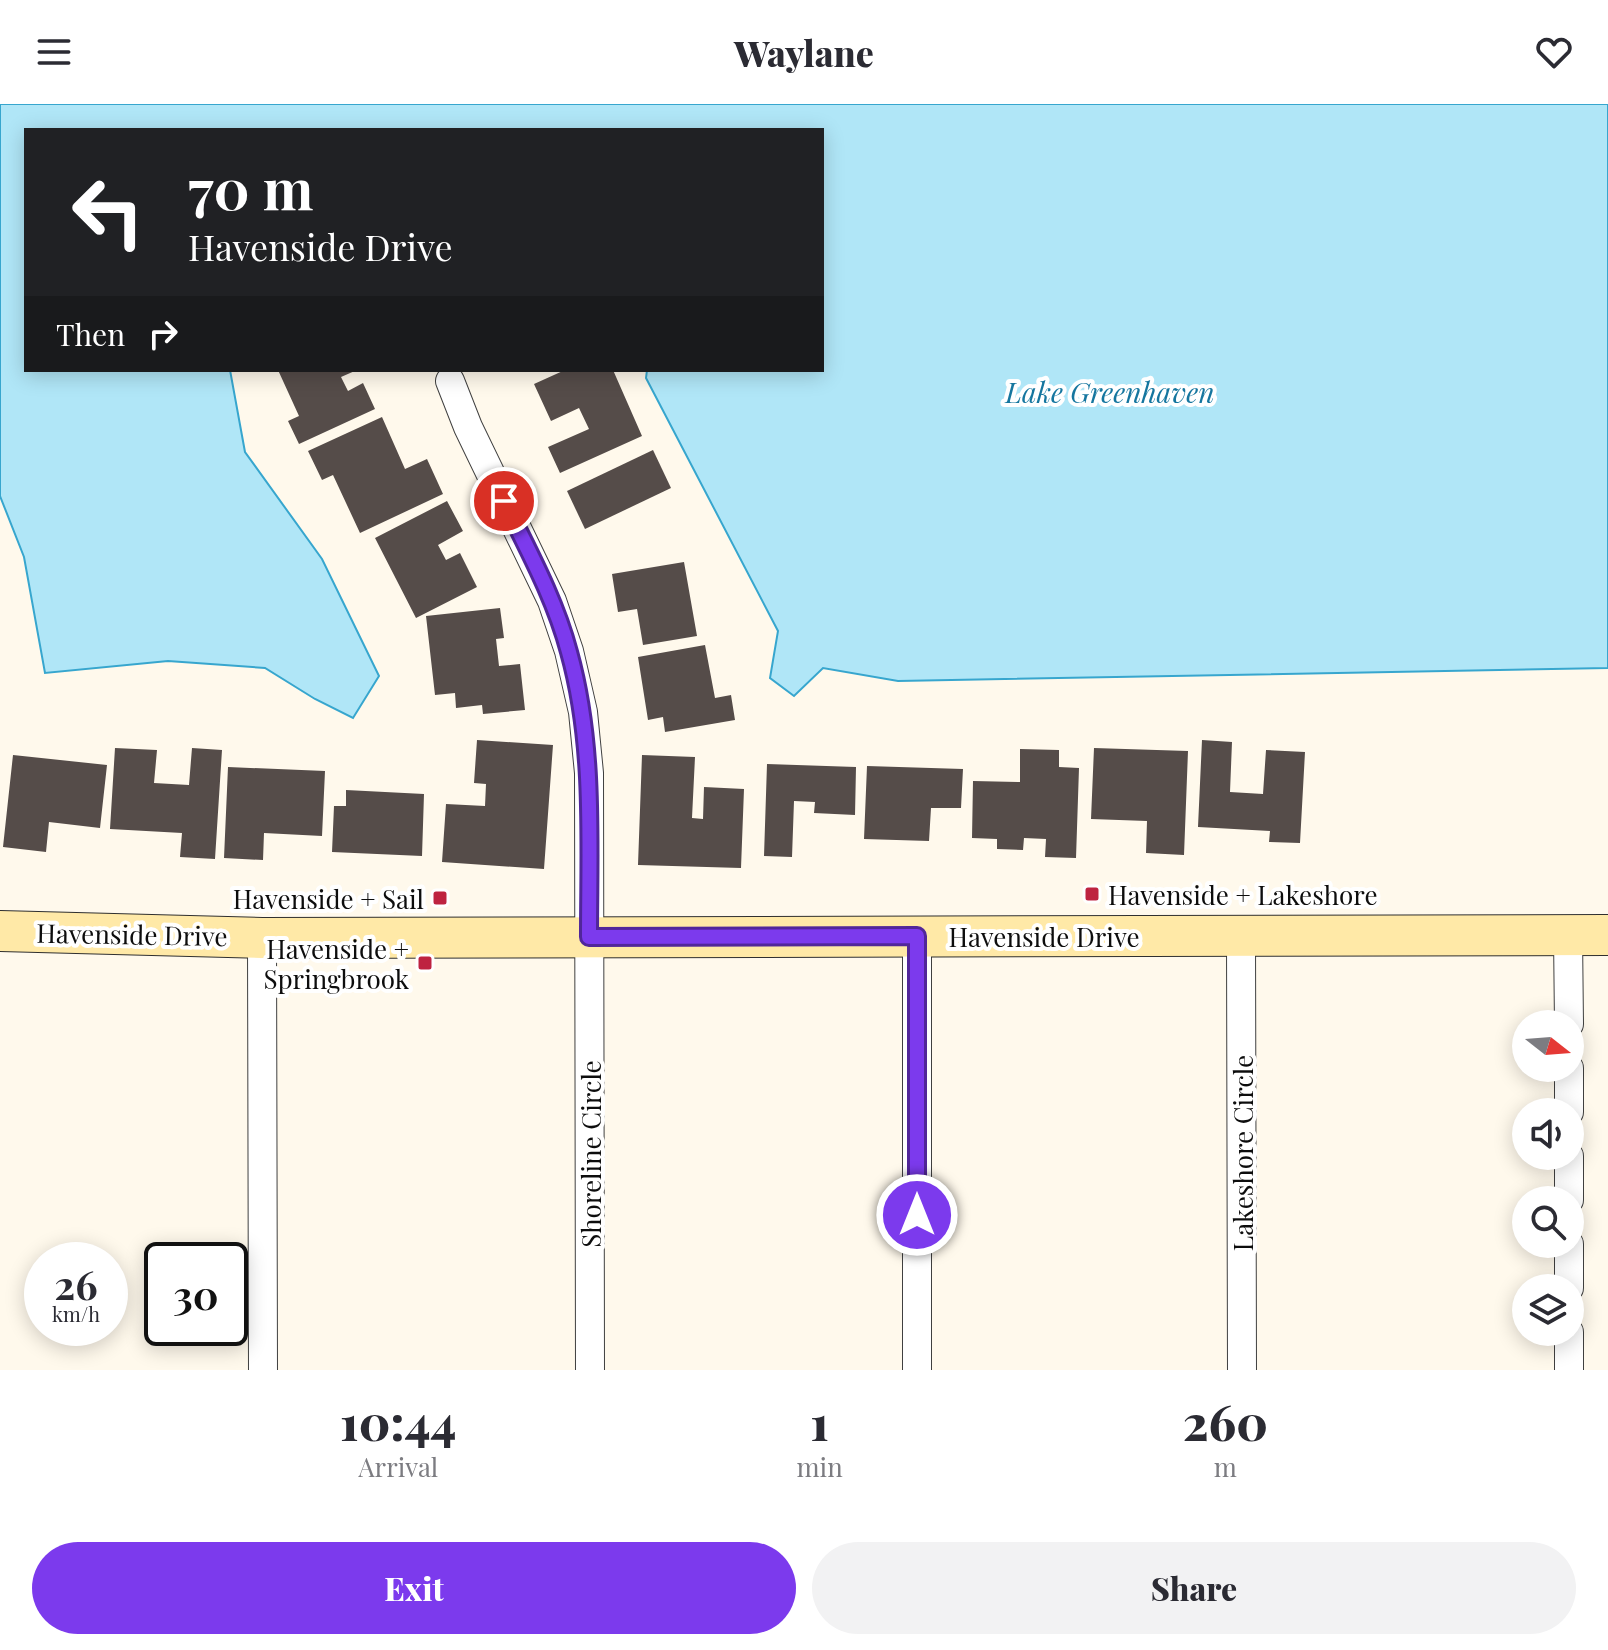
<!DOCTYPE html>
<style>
body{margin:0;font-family:"Playfair Display",serif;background:#f2f2f3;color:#2b2b33;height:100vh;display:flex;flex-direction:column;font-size:30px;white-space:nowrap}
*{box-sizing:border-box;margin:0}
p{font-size:26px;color:#7c7c81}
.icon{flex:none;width:44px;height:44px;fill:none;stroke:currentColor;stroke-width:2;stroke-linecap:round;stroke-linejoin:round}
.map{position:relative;height:1266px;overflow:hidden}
.sheet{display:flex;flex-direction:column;background:#fff;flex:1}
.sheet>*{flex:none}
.hud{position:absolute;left:24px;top:24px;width:800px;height:244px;border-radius:0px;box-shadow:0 4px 20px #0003;background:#202124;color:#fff;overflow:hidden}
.needle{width:52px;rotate:107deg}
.buttons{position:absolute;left:1512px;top:906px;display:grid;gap:16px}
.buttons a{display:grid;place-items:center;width:72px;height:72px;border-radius:50%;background:#fff;box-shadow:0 4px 20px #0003;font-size:40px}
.speed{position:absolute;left:24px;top:1138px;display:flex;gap:16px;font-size:40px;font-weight:700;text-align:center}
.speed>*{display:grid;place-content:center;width:104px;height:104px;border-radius:50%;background:#fff;box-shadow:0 4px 20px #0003;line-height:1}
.speed small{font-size:20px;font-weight:400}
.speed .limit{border:4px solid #111;border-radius:12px;background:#fff;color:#111}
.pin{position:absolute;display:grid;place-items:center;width:68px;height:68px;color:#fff;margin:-34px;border:4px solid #fff;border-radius:50%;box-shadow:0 2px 8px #0007}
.me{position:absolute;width:88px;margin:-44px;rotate:0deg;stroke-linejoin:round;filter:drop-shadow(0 0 6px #0008)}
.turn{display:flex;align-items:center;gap:28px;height:168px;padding:0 32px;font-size:36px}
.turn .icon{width:104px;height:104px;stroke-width:2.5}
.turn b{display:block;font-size:56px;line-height:68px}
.then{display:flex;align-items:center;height:76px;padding:0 32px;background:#0003;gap:16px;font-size:30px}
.eta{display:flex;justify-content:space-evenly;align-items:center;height:136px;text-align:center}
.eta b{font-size:48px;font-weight:800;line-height:56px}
.action{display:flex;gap:16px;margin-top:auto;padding:16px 32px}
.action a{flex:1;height:92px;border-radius:48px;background:#7c3aed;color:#fff;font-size:32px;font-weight:800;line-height:92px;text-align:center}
.action a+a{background:#f2f2f3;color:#2b2b33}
header{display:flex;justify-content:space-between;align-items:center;height:104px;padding:0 32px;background:#fff;font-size:36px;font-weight:800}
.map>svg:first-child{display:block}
</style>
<header><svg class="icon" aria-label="menu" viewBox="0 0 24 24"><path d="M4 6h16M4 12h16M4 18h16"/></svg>Waylane<svg class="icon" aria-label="heart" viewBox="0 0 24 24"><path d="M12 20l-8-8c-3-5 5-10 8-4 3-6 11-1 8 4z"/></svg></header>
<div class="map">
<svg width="1608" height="1266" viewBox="0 0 1608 1266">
<rect width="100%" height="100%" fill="#fff9ec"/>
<!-- water -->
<polygon fill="#b0e6f7" stroke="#37a6ce" stroke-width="2" points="0,0 1608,0 1608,564 898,577 823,564 794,592 770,574 778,527 646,274 647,266 822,266 822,26 26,26 26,266 230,266 245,348 322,455 379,572 353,614 315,595 265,564 168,557 45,569 24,453 0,392"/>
<!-- building -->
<g fill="#554c49">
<polygon points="278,266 357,266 341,273 348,287 363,279 375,305 299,340 288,317 299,312"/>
<polygon points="565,266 613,266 642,332 560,369 548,343 589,325 579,304 551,317 534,280"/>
<polygon points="382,313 405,365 427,355 443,390 360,429 333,371 322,376 308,347"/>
<polygon points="653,346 671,384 585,425 567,387"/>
<polygon points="447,397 463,427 438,441 446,456 460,449 477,483 416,514 375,434"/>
<polygon points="684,458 697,532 643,541 637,505 618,508 612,470"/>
<polygon points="500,504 504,534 496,535 499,562 520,560 525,606 483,610 482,601 456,604 455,589 435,591 426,512"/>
<polygon points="705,541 715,594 731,591 735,616 665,628 663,613 648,616 638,553"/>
<polygon points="477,636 553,641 544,765 442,758 446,700 485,702 486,680 474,679"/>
<polygon points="1202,636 1232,638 1230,688 1263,690 1266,646 1305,648 1300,739 1269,738 1270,727 1198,723"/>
<polygon points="115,644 157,646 154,679 189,681 192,644 222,646 215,755 180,753 182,729 110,725"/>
<polygon points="1094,644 1188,647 1184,751 1146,749 1147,717 1091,715"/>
<polygon points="1020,645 1059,646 1059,663 1079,664 1076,754 1045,753 1046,735 1024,734 1023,746 997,745 997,735 972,734 973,677 1020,678"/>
<polygon points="13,651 107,661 100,724 49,718 46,748 3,743"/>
<polygon points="642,651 695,653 692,714 703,715 704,683 744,685 741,764 638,761"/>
<polygon points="767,660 856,663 855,711 814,709 815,698 794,697 792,753 764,752"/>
<polygon points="867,662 963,665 961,704 931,704 929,737 864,735"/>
<polygon points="228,663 325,667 322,732 264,729 263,756 224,754"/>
<polygon points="346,686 424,690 422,752 332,748 334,702 346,702"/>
</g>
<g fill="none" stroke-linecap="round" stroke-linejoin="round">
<!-- street casing -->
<g stroke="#404040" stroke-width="30">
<g id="street">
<polyline points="450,277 468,323 552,497 569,547 583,608 589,669 590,1266"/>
<polyline points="1568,831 1569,920"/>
<polyline points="917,832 917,1266"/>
<polyline points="1241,832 1242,1266"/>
<polyline points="262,834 263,1266"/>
<polyline points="1569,964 1569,1008"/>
<polyline points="1569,1052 1569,1096"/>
<polyline points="1569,1140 1569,1184"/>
<polyline points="1569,1228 1569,1266"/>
</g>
</g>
<!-- secondary casing -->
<g stroke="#2f2f2f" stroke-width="42">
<polyline id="secondary" points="0,827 262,834 1608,831"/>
</g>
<!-- street -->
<use href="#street" stroke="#fff" stroke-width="28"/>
<!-- secondary -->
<use href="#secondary" stroke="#ffe9a7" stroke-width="40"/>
</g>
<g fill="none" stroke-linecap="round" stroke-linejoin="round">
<!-- route casing -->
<g stroke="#51269a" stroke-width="20">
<path id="route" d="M504 397C528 446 555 495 569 548 595 641 589 738 589 833L917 832V1111"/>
</g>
<!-- route -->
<use href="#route" stroke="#7c3aed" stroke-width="14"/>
</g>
<!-- markers -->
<g fill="#be2340" stroke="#fff" stroke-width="3">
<rect x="1084" y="782" width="16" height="16" rx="4"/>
<rect x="432" y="786" width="16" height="16" rx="4"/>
<rect x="417" y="851" width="16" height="16" rx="4"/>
</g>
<g text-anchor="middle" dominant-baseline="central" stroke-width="8" stroke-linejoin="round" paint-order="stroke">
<!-- poi labels -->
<g font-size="26" fill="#0d0d0d" stroke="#fff" text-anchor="end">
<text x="1108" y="790" text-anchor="start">Havenside + Lakeshore</text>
<text x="424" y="794">Havenside + Sail</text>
<text x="409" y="844">Havenside +<tspan x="409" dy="30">Springbrook</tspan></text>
</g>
<!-- street labels -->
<g font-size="26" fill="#0d0d0d" stroke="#fff">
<text transform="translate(132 830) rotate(1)">Havenside Drive</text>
<text x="1044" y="832">Havenside Drive</text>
<text transform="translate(1242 1049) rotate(-90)">Lakeshore Circle</text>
<text transform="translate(590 1050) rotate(-90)">Shoreline Circle</text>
</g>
<!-- water labels -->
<g font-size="28" font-style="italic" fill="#15769f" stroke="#fff">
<text x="1110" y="287">Lake Greenhaven</text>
</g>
</g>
</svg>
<div class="buttons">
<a><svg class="needle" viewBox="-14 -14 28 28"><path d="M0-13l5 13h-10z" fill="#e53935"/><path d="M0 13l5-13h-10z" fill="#7c7c81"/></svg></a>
<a><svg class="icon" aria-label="sound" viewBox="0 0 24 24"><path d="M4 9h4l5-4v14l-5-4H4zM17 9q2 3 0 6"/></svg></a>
<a><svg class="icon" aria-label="search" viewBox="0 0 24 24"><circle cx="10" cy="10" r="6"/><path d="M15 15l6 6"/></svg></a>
<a><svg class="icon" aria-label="layers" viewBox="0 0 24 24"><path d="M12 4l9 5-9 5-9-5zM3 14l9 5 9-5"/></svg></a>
</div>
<div class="speed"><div>26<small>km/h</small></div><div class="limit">30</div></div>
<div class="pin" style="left:504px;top:397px;background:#d93025"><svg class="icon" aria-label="arrive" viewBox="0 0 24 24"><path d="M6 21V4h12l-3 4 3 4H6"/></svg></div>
<svg class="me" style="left:917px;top:1111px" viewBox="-20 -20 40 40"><circle r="17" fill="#7c3aed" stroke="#fff" stroke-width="3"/><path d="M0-11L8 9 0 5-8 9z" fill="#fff"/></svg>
<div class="hud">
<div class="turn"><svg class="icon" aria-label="left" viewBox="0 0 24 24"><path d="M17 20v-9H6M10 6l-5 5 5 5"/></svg><div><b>70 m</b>Havenside Drive</div></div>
<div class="then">Then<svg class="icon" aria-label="right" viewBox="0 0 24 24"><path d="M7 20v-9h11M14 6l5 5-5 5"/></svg></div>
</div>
</div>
<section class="sheet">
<div class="eta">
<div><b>10:44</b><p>Arrival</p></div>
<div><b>1</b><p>min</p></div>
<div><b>260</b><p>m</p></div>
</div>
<div class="action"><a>Exit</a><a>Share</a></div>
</section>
